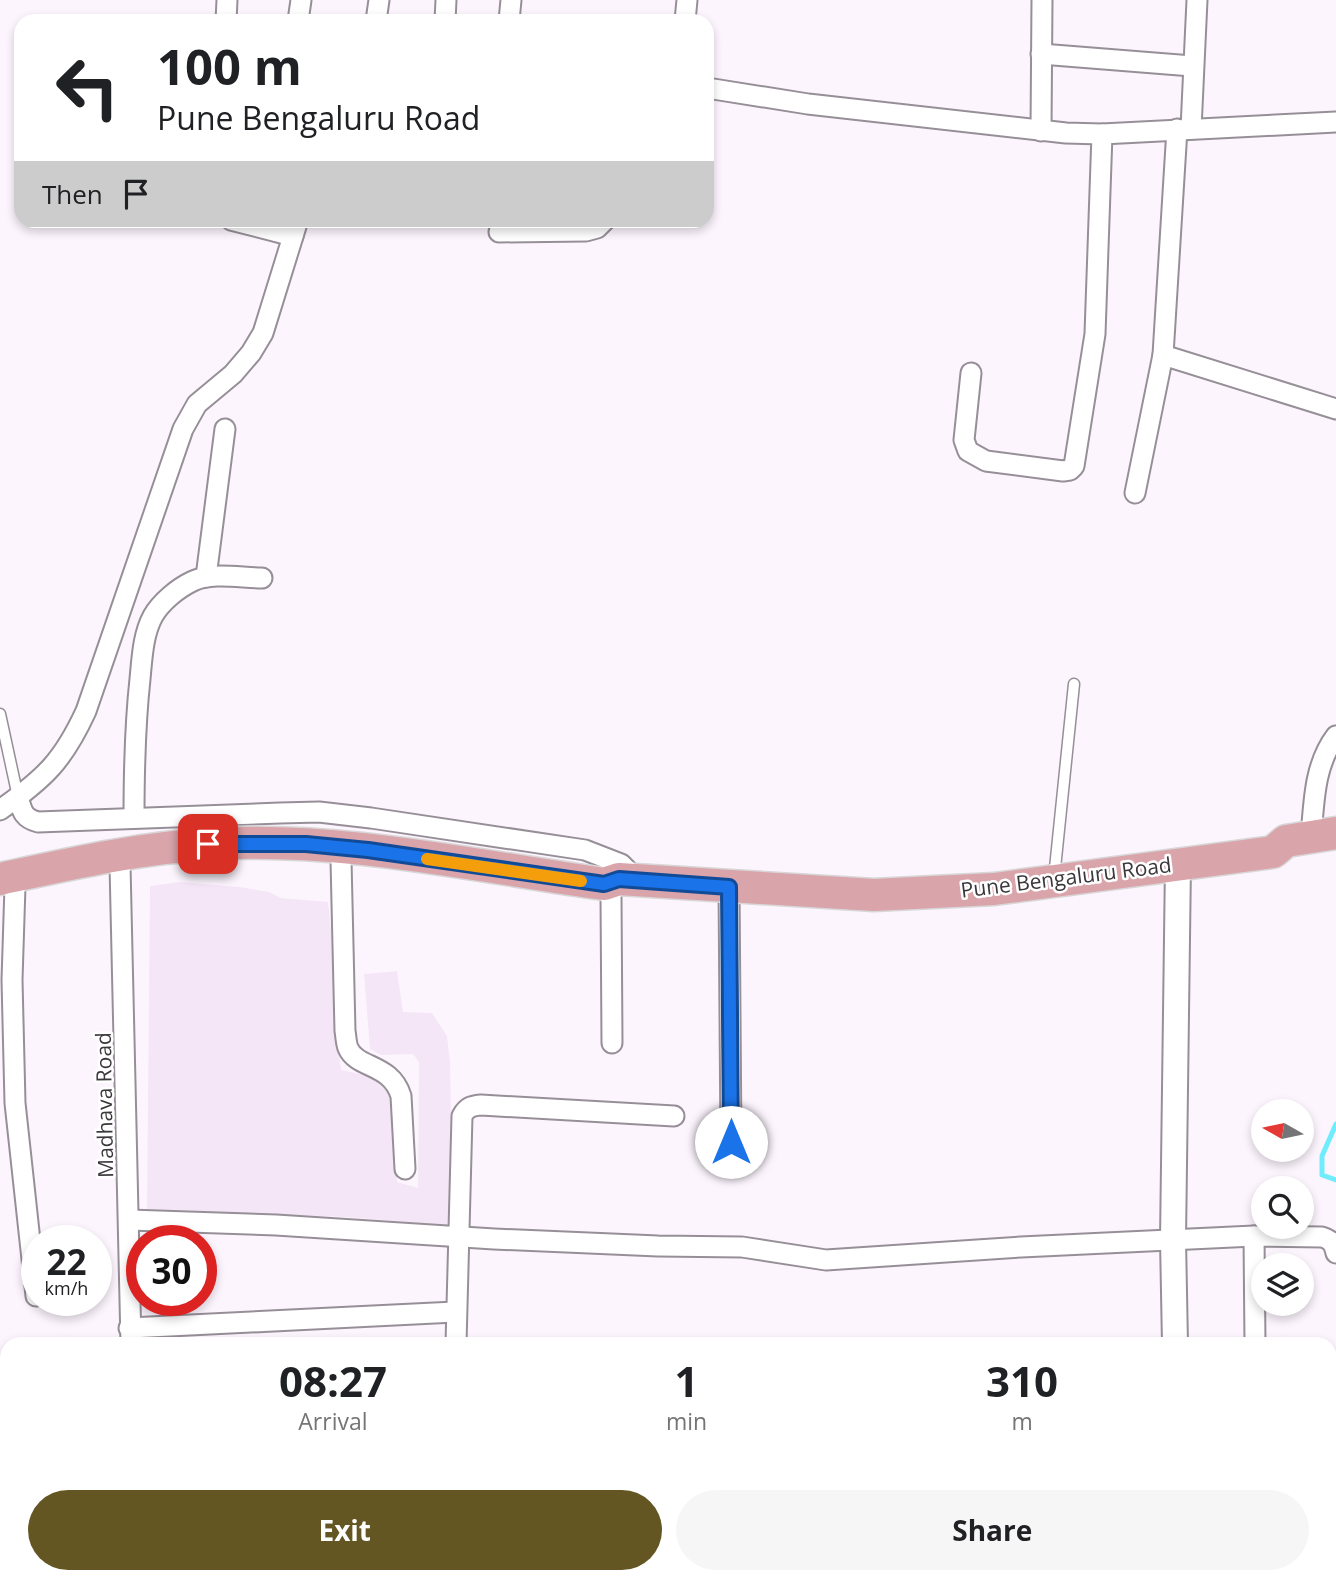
<!DOCTYPE html>
<style>
body{margin:0;font-family:"Open Sans",sans-serif;background:#f6f6f6;color:#202124;height:100vh;display:flex;flex-direction:column;font-size:26px;white-space:nowrap}
*{box-sizing:border-box;margin:0}
p{font-size:23px;color:#757577}
.icon{flex:none;width:38px;height:38px;fill:none;stroke:currentColor;stroke-width:2;stroke-linecap:round;stroke-linejoin:round}
.map{position:relative;flex:1;overflow:hidden}
.details{position:absolute;left:0px;top:1337px;width:1337px;height:247px;display:flex;flex-direction:column;background:#fff;border-radius:21px 21px 0 0;box-shadow:0 4px 10px #0003}
.details>*{flex:none}
.guide{position:absolute;left:14px;top:14px;width:700px;height:214px;border-radius:21px;box-shadow:0 4px 10px #0003;background:#fff;color:#202124;overflow:hidden}
.needle{width:46px;rotate:279deg}
.controls{position:absolute;left:1251px;top:1099px;display:grid;gap:14px}
.controls a{display:grid;place-items:center;width:63px;height:63px;border-radius:50%;background:#fff;box-shadow:0 4px 10px #0003;font-size:35px}
.speed{position:absolute;left:21px;top:1225px;display:flex;gap:14px;font-size:35px;font-weight:700;text-align:center}
.speed>*{display:grid;place-content:center;width:91px;height:91px;border-radius:50%;background:#fff;box-shadow:0 4px 10px #0003;line-height:1}
.speed small{font-size:18px;font-weight:400}
.speed .limit{border:10px solid #d22;background:#fff;color:#111}
.pin{position:absolute;display:grid;place-items:center;width:60px;height:60px;color:#fff;margin:-30px;border-radius:14px;box-shadow:0 4px 10px #0006}
.me{position:absolute;width:77px;margin:-38px;rotate:0deg;stroke-linejoin:round;filter:drop-shadow(0 0 5px #0008)}
.turn{display:flex;align-items:center;gap:24px;height:147px;padding:0 28px;font-size:32px}
.turn .icon{width:91px;height:91px;stroke-width:2.5}
.turn b{display:block;font-size:49px;line-height:60px}
.then{display:flex;align-items:center;height:66px;padding:0 28px;background:#0003;gap:14px;font-size:26px}
.eta{display:flex;justify-content:space-evenly;align-items:center;height:119px;text-align:center}
.eta b{font-size:42px;font-weight:700;line-height:49px}
.cta{display:flex;gap:14px;margin-top:auto;padding:14px 28px}
.cta a{flex:1;height:80px;border-radius:42px;background:#645623;color:#fff;font-size:28px;font-weight:700;line-height:80px;text-align:center}
.cta a+a{background:#f6f6f6;color:#202124}
.map>svg:first-child{display:block}
</style>
<div class="map">
<svg width="1336" height="1583" viewBox="0 0 1336 1583">
<rect width="100%" height="100%" fill="#fdf5fe"/>
<!-- built -->
<polygon fill="#f4e6f6" points="180,882 239,887 269,892 281,898 328,902 337,989 333,1004 341,1070 365,1075 378,1083 390,1094 397,1109 397,1182 418,1188 419,1062 413,1054 381,1055 370,1049 364,974 397,971 403,1012 432,1013 447,1036 450,1062 453,1226 347,1217 147,1210 150,886"/>
<g fill="none" stroke-linecap="round" stroke-linejoin="round">
<!-- stream -->
<polyline stroke="#71ecfd" stroke-width="5" points="1336,1124 1322,1156 1322,1175 1336,1180"/>
<!-- service casing -->
<g stroke="#978f98" stroke-width="13">
<g id="service">
<polyline points="0,714 18,797"/>
<polyline points="1054,878 1074,684"/>
</g>
</g>
<!-- minor casing -->
<g stroke="#978f98" stroke-width="23">
<g id="minor">
<polyline points="226,21 227,0"/>
<polyline points="298,21 301,0"/>
<polyline points="376,21 379,0"/>
<polyline points="445,21 446,0"/>
<polyline points="509,21 511,0"/>
<polyline points="685,21 687,0"/>
<polyline points="1041,54 1192,66"/>
<polyline points="707,88 808,104 1066,133 1102,134 1336,122"/>
<polyline points="1191,129 1197,0"/>
<polyline points="1041,131 1042,0"/>
<polyline points="231,220 293,236"/>
<polyline points="499,232 586,231 597,228 605,220"/>
<polyline points="1163,355 1336,409"/>
<polyline points="971,373 964,440 968,451 986,461 1063,471 1070,470 1074,466 1095,334 1102,134"/>
<polyline points="1135,493 1163,355 1177,129"/>
<polyline points="206,577 225,429"/>
<path d="M18 797C22 811 23 818 38 822L280 813 319 812 371 818 585 850 621 864 637 880"/>
<path d="M0 810C45 778 63 761 86 711L183 429 197 404 233 374 251 353 263 333 298 220"/>
<path d="M134 818C134 771 135 725 140 679 142 658 143 634 153 616 161 602 178 588 193 581 212 572 241 578 262 578"/>
<path d="M1311 837C1314 802 1314 765 1336 736"/>
<path d="M341 860 345 1031C346 1036 346 1043 348 1048 357 1069 391 1063 401 1096L405 1169"/>
<polyline points="120,865 131,1344"/>
<polyline points="15,886 12,980 15,1103 36,1296"/>
<polyline points="729,887 731,1142"/>
<polyline points="611,895 612,1043"/>
<path d="M129 1220 276 1225 494 1239 658 1246 742 1247 826 1260 1021 1247 1254 1236 1322 1237C1332 1240 1334 1244 1336 1253"/>
<polyline points="1254,1236 1255,1344"/>
<polyline points="129,1328 455,1312"/>
<path d="M456 1344 462 1116C467 1107 471 1106 481 1105L674 1116"/>
<polyline points="1330,1523 1336,1522"/>
<polyline points="0,1577 1,1546"/>
<polyline points="144,1577 144,1583"/>
<polyline points="846,1577 846,1583"/>
<polyline points="1258,1577 1258,1583"/>
<polyline points="306,1583 306,1577"/>
</g>
</g>
<!-- tertiary casing -->
<g stroke="#978f98" stroke-width="28">
<g id="tertiary">
<polyline points="1175,1344 1173,1240 1178,863"/>
<polyline points="1169,1583 1169,1577"/>
</g>
</g>
<!-- primary casing -->
<g stroke="#d8d7d8" stroke-width="35">
<path id="primary" d="M0 879C69 864 139 848 209 844 340 836 475 866 604 884L619 879 874 895 994 889 1273 852 1286 841 1336 833"/>
</g>
<!-- service -->
<use href="#service" stroke="#fff" stroke-width="10"/>
<!-- minor -->
<use href="#minor" stroke="#fff" stroke-width="19"/>
<!-- tertiary -->
<use href="#tertiary" stroke="#fff" stroke-width="24"/>
<!-- primary -->
<use href="#primary" stroke="#daa4ab" stroke-width="32"/>
</g>
<g fill="none" stroke-linecap="round" stroke-linejoin="round">
<!-- route casing -->
<g stroke="#114b97" stroke-width="18">
<polyline id="route" points="208,844 306,844 368,850 604,884 619,879 729,887 731,1142"/>
</g>
<!-- route -->
<use href="#route" stroke="#1a73e8" stroke-width="12"/>
<!-- slow -->
<polyline stroke="#f59e0b" stroke-width="12" points="427,859 581,881"/>
</g>
<g text-anchor="middle" dominant-baseline="central" stroke-width="5" stroke-linejoin="round" paint-order="stroke">
<!-- street labels -->
<g font-size="21" fill="#3b383c" stroke="#fff">
<text transform="translate(1066 877) rotate(-7)">Pune Bengaluru Road</text>
<text transform="translate(104 1105) rotate(-91)">Madhava Road</text>
</g>
</g>
</svg>
<div class="controls">
<a><svg class="needle" viewBox="-14 -14 28 28"><path d="M0-13l5 13h-10z" fill="#e53935"/><path d="M0 13l5-13h-10z" fill="#757577"/></svg></a>
<a><svg class="icon" aria-label="search" viewBox="0 0 24 24"><circle cx="10" cy="10" r="6"/><path d="M15 15l6 6"/></svg></a>
<a><svg class="icon" aria-label="layers" viewBox="0 0 24 24"><path d="M12 4l9 5-9 5-9-5zM3 14l9 5 9-5"/></svg></a>
</div>
<div class="speed"><div>22<small>km/h</small></div><div class="limit">30</div></div>
<div class="pin" style="left:208px;top:844px;background:#d93025"><svg class="icon" aria-label="arrive" viewBox="0 0 24 24"><path d="M6 21V4h12l-3 4 3 4H6"/></svg></div>
<svg class="me" style="left:731px;top:1142px" viewBox="-20 -20 40 40"><circle r="19" fill="#fff"/><path d="M0-13L10 11 0 6-10 11z" fill="#1a73e8"/></svg>
<div class="guide">
<div class="turn"><svg class="icon" aria-label="left" viewBox="0 0 24 24"><path d="M17 20v-9H6M10 6l-5 5 5 5"/></svg><div><b>100 m</b>Pune Bengaluru Road</div></div>
<div class="then">Then<svg class="icon" aria-label="arrive" viewBox="0 0 24 24"><path d="M6 21V4h12l-3 4 3 4H6"/></svg></div>
</div>
<section class="details">
<div class="eta">
<div><b>08:27</b><p>Arrival</p></div>
<div><b>1</b><p>min</p></div>
<div><b>310</b><p>m</p></div>
</div>
<div class="cta"><a>Exit</a><a>Share</a></div>
</section>
</div>
